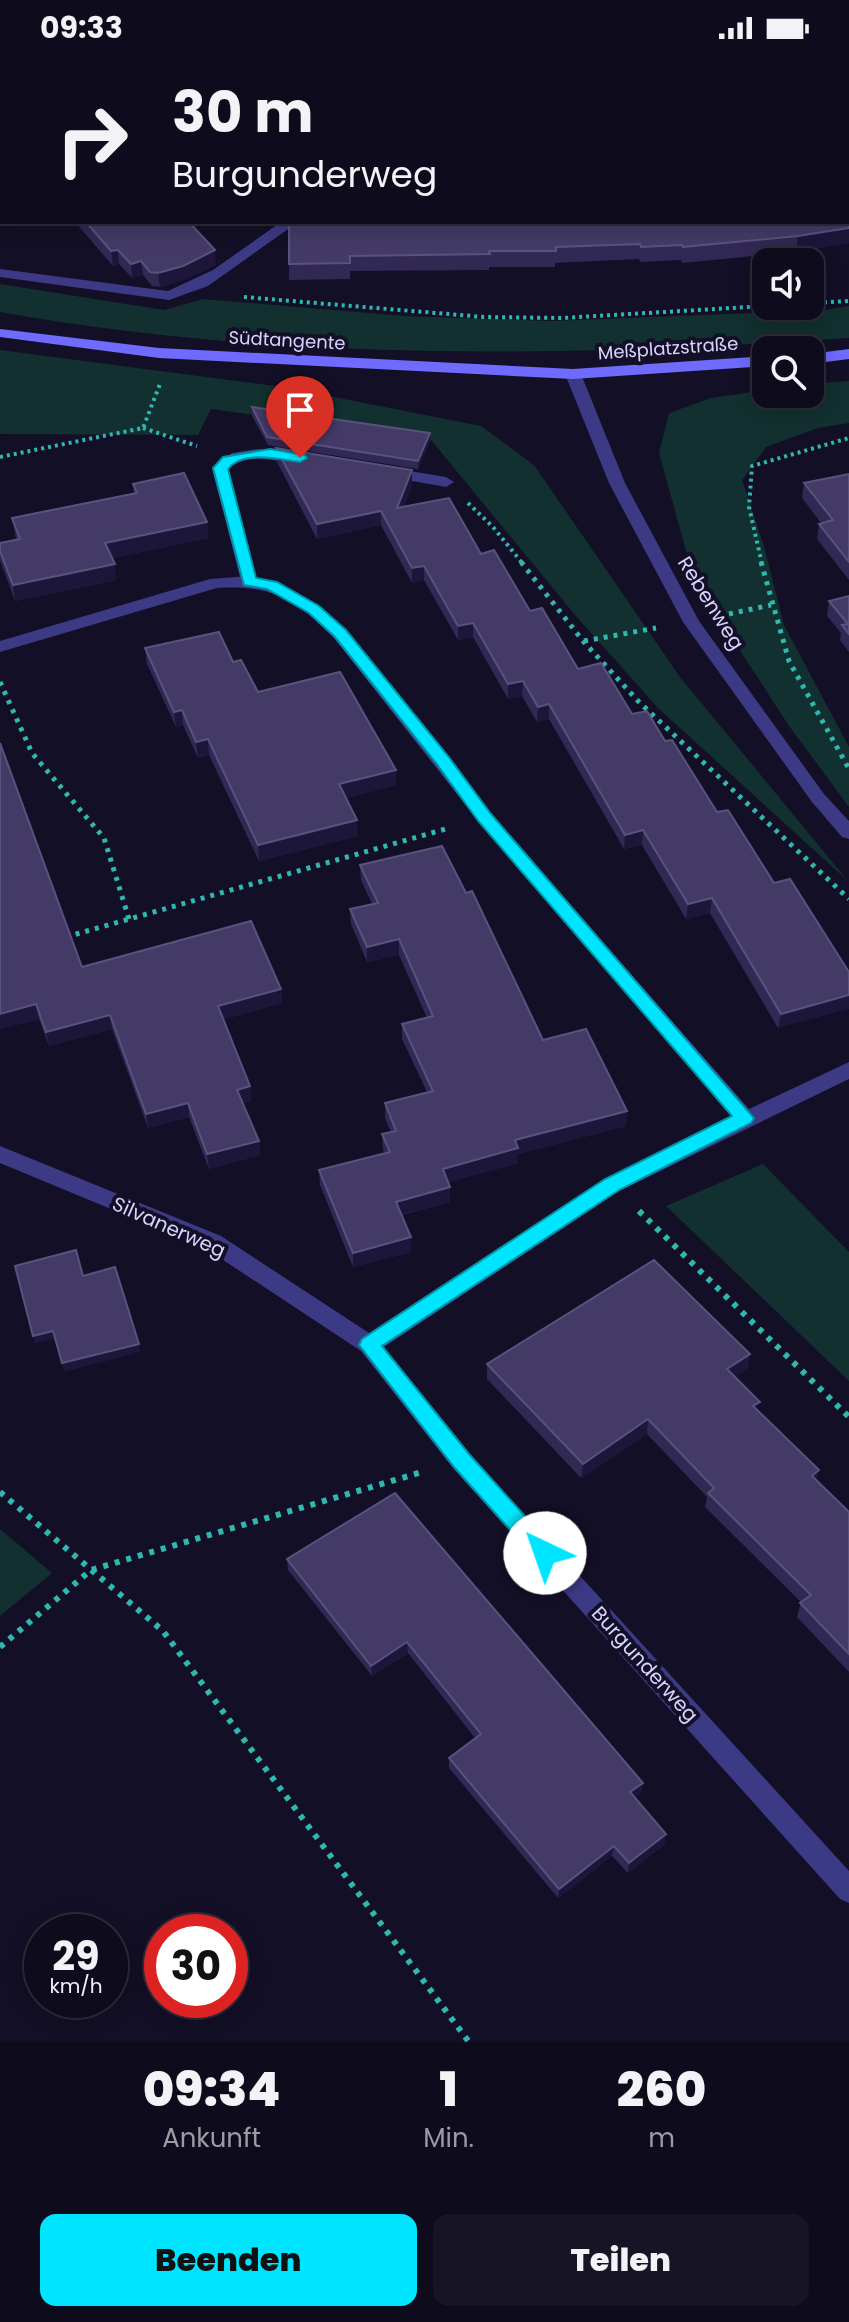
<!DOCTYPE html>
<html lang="de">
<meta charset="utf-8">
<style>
body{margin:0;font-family:Poppins,sans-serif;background:#171425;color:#f1f3f6;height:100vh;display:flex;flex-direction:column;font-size:30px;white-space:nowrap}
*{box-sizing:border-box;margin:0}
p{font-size:26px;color:#9b9ba3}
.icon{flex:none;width:44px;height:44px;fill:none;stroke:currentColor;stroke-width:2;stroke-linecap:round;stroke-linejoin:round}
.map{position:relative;height:1986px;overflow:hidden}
.side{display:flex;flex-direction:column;background:#0e0b1c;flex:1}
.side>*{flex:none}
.top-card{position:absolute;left:0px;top:0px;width:850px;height:168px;box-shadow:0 4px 20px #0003,0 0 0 2px #2e2b3b;background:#0e0b1c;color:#f1f3f6;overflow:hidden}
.tools{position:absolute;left:752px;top:192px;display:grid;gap:16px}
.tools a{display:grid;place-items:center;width:72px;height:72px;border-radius:16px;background:#0e0b1c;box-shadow:0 4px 20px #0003,0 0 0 2px #2e2b3b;font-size:40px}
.speed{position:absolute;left:24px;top:1858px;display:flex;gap:16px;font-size:40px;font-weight:700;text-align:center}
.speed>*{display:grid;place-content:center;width:104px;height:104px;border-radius:50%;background:#0e0b1c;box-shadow:0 4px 20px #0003,0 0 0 2px #2e2b3b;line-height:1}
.speed small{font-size:20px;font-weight:400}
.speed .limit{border:12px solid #d22;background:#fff;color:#111}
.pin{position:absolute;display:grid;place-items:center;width:68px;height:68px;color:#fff;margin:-82px -34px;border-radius:50% 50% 50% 0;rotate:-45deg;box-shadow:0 0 8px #0007}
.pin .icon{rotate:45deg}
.me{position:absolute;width:88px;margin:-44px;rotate:318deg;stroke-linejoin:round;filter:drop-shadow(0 0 6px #0008)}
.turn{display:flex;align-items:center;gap:28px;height:168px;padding:0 40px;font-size:36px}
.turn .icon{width:104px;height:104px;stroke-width:2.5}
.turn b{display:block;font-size:56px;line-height:68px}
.eta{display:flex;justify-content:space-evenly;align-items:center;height:136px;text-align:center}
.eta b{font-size:48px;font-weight:800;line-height:56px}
.action{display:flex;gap:16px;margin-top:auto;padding:16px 40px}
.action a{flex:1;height:92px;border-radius:16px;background:#00e5ff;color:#111;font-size:32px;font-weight:800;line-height:92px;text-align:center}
.action a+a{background:#171425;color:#f1f3f6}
.status{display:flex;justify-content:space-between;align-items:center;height:56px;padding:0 40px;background:#0e0b1c;direction:ltr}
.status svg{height:22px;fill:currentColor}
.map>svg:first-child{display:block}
</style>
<div class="status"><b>09:33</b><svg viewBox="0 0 49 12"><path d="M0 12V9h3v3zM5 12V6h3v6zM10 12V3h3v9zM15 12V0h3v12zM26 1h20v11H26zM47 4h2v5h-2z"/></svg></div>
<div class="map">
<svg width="849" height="1986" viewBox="0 0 849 1986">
<rect width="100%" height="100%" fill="#130f26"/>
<!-- green -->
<g fill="#12302f">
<path d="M0 228 164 254 203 243 405 260 551 265 825 254 849 250V282C568 301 278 306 0 256Z"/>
<polygon points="0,294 283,331 481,370 534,409 680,621 848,825 658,652 575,559 431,384 211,353 198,379 0,378"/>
<polygon points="849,325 849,367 818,372 766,391 742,424 764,490 784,569 849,691 849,751 789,670 728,576 687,498 659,397 669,357 711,342 766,334 766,338 810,338 810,328"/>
<polygon points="763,1108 849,1196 849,1325 666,1150"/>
<polygon points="0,1473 52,1517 0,1560"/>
</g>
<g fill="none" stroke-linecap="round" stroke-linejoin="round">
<!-- path-far2 -->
<g stroke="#2fb8b0" stroke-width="4" stroke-dasharray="3 4" stroke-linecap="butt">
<polyline points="26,0 29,2"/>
<polyline points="244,241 484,261 562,262 766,250"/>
<polyline points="810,247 849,245"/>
<polyline points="143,372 197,390"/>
<polyline points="0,401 143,372 160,328"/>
<polyline points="468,447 493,471 523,508"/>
<polyline points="762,508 749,451 752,410 849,382"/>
</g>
<!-- path-far1 -->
<g stroke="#2fb8b0" stroke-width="5" stroke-dasharray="4 6" stroke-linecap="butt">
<polyline points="521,506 583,585 639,646 849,843"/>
<polyline points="761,506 789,605 849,713"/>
<polyline points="729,558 771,549"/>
<polyline points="584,585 656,572"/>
<polyline points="0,626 32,697 104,782 129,863"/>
<polyline points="66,881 449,772"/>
<polyline points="639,1155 641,1157"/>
</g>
<!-- path -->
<g stroke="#2fb8b0" stroke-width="6" stroke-dasharray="5 7" stroke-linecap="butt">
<polyline points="639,1155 849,1361"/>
<polyline points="0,1436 163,1575 469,1986"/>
<polyline points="0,1591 91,1514 422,1416"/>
</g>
<!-- lane -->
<g fill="#3d3a85" fill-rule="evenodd">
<polygon points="281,166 298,166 208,230 169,244 0,221 0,213 168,235 213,214"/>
<path d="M258 393 302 397 310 402C292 416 255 390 228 413L257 525 249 530 241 525 212 412 232 397Z"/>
<polygon points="385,411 446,421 454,426 446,431 379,419 379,413"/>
</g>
<!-- street -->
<g fill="#3d3a85" fill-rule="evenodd">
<polygon points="573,313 581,318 625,427 699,565 824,738 849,765 849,783 842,781 812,746 683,566 609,427 565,318"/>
<path d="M249 520C289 527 317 547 346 574L491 758 749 1053 849 1006V1023L619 1135 384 1291 469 1398 849 1815V1847L840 1843 453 1412 361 1295 205 1192 0 1107V1090L221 1180 369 1277 605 1123 733 1061 479 766 334 582C294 543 274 529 217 532L0 596V585L210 523Z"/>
</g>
<!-- secondary -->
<g fill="#6f6bff" fill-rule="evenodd">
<polygon points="0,273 159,292 573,313 766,300 766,310 573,323 159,302 0,281"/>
<polygon points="849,293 849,303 810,308 810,298"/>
</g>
</g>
<!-- wall -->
<g fill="#312854">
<polygon points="659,0 849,0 849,187 796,196 682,207 681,204 640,206 639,203 555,207 555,211 489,211 489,214 350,215 350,223 289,224 289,166 848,166 848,2 661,2"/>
<polygon points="75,166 189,166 216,209 184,224 160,231 152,230 143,219 132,222 119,208 113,210"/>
<polygon points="252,351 430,385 418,413 268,389 252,360"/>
<polygon points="276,392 412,428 404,450 481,498 578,613 665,685 717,756 774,827 849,916 778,972 710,857 686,863 642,789 624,793 549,663 537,666 522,640 508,643 473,581 458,584 424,524 412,527 381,469 317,483 277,406"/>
<polygon points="849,418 849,524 817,483 819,468 821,467 802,442 804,427"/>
<polygon points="133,428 207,466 208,482 112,502 116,524 15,545 0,504 0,487 16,483 12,462 134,437"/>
<polygon points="849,540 849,596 840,584 841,577 827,560 829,545"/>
<polygon points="145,592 233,606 258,636 396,729 346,742 358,780 259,805 209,699 198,702 183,669 176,671 147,608"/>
<polygon points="0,687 82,911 281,933 282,947 224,963 250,1030 251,1045 243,1047 259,1085 260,1099 209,1113 189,1061 148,1072 112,973 49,990 39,963 0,973"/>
<polygon points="360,809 543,984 626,1070 518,1098 518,1107 448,1126 450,1131 450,1146 402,1159 411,1181 411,1196 353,1211 320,1129 319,1114 384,1097 383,1093 382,1078 391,1076 385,1062 385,1047 427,1036 402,983 402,968 427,962 399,899 367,906 351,868 350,853 372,848 361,824"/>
<polygon points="750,1298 747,1313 735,1321 758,1355 817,1424 849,1456 849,1616 797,1561 801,1546 705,1451 707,1441 647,1378 581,1422 487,1323 487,1308"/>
<polygon points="287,1503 643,1727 641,1737 635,1742 665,1788 628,1817 612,1800 558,1842 449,1712 449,1702 475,1682 408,1597 372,1620 288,1514"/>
</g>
<!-- shaded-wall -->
<g fill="#1d163a">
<rect x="0" y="140" width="2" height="15"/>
<polygon points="849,172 849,187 796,196 798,180"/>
<polygon points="118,194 119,208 113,210 111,195"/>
<polygon points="215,194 216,209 184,224 160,231 158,217"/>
<polygon points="141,205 143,219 132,222 131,208"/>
<polygon points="430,377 430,385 418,413 418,405"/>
<polygon points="412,414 412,428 397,466 397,452"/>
<polygon points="381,455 381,469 317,483 317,468"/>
<polygon points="207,466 208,482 107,503 105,487"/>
<polygon points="115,508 116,524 15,545 13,529"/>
<polygon points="424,510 424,524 412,527 412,512"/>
<polygon points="473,567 473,581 458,584 458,570"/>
<polygon points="523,625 522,640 508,643 508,628"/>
<polygon points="549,648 549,663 537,666 538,651"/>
<polygon points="182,654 183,669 176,671 174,656"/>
<polygon points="208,683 209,699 198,702 196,686"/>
<polygon points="396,714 396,729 339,744 339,728"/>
<polygon points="357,764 358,780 259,805 258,789"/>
<polygon points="643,774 642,789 624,793 625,779"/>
<polygon points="712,842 710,857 686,863 688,848"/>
<polygon points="399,883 399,899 367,906 367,891"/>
<polygon points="281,933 282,947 220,964 218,950"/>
<polygon points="849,939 849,953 778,972 781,958"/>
<polygon points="36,948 39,963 0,973 0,958"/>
<polygon points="110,959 112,973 49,990 46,976"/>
<polygon points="250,1030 251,1045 239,1048 237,1034"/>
<polygon points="188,1047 189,1061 148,1072 146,1058"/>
<polygon points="627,1055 626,1070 518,1098 518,1107 443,1128 443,1113 515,1084"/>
<polygon points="259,1085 260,1099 209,1113 207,1098"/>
<polygon points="450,1131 450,1146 396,1160 396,1146"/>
<polygon points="411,1181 411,1196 353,1211 353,1197"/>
<polygon points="53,1275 54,1283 35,1288 33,1280"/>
<polygon points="139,1288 140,1296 64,1316 62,1307"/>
<polygon points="750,1298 747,1313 725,1328 727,1313"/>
<polygon points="648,1363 647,1378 581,1422 583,1408"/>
<polygon points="819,1414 816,1429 812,1420"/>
<polygon points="407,1586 408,1597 372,1620 371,1610"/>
<polygon points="643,1727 641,1737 628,1747 630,1736"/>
<polygon points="666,1778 665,1788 628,1817 629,1807"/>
<polygon points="614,1790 612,1800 558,1842 559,1833"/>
</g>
<!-- building -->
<g fill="#433a66" stroke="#5a527e" stroke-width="2">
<polygon points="0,0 9,0 11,2 2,2 2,140 0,140"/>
<polygon points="238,0 623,0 626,2 238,2"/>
<polygon points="677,0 849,0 849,97 848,97 848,2 679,2"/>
<polygon points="848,102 849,172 798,180 683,191 682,189 641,191 640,188 556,191 556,195 489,195 490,198 350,200 350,207 289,208 289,166 848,166"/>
<polygon points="86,166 189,166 215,194 183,210 158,217 150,216 141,205 131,208 118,194 111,195"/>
<polygon points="252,351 312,360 430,377 418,405 267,381"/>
<polygon points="276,392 412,414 397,452 449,442 481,498 494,494 530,555 542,552 578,613 601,607 632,658 647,655 665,685 672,684 717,756 728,754 774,827 790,823 849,916 849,939 781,958 712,842 688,848 643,774 625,779 549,648 538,651 523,625 508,628 473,567 458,570 424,510 412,512 381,455 317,468"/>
<polygon points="184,417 207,466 105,487 115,508 13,529 0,495 0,487 20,483 12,462 137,437 133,428"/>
<polygon points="849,418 849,506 819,468 833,464 804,427"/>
<polygon points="849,540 849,578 842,569 848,568 829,545"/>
<polygon points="219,576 233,606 241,604 258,636 340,616 396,714 339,728 357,764 258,789 208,683 196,686 182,654 174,656 145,592"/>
<polygon points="0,687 82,911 251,865 281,933 218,950 250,1030 237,1034 259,1085 207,1098 188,1047 146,1058 110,959 46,976 36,948 0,958"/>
<polygon points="442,790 466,837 472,835 543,984 586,973 627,1055 515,1084 518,1092 443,1113 450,1131 396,1146 411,1181 353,1197 319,1114 390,1096 382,1078 396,1075 385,1047 433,1035 402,968 433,960 399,883 367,891 350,853 378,847 360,809"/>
<polygon points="76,1194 83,1220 115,1211 139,1288 62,1307 53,1275 33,1280 15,1210"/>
<polygon points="654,1204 750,1298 727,1313 760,1346 753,1350 819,1414 812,1420 849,1456 849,1598 800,1547 811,1539 708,1437 714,1432 648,1363 583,1408 487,1308"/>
<polygon points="395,1437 643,1727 630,1736 666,1778 629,1807 614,1790 559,1833 449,1702 481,1678 407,1586 371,1610 287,1503"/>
</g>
<!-- route -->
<path fill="#00e5ff" stroke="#0095a6" stroke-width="2" d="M270 393 305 399 307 402 300 406C279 403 243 394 228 413L256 522 277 526 319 550 346 574 448 700 491 758 754 1062 751 1067 619 1134 382 1290 469 1398 552 1490 556 1497 552 1504 545 1506 537 1504 454 1411 359 1289 362 1283 605 1123 732 1060 479 766 436 707 335 581 309 557 267 533 244 529 213 412 223 401Z"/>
<g text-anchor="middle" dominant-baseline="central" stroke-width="8" stroke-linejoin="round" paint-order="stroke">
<!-- far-street labels -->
<g font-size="18" fill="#d9d4ff" stroke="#130f26">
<text transform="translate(287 284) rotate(3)">Südtangente</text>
<text transform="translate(668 292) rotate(-4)">Meßplatzstraße</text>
</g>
<!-- street labels -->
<g font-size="20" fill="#d9d4ff" stroke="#130f26">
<text transform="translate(711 547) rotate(58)">Rebenweg</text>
<text transform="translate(169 1171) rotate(24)">Silvanerweg</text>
<text transform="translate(645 1608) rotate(48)">Burgunderweg</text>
</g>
</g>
</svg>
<div class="tools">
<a><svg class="icon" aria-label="sound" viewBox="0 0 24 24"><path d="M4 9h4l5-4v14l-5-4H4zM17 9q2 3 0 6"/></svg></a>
<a><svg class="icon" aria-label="search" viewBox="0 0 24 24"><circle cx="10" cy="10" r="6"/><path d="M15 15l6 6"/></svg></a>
</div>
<div class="speed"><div>29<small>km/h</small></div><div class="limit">30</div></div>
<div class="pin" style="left:300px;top:402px;background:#d93025"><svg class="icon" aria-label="arrive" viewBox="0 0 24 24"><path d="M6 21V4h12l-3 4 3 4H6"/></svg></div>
<svg class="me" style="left:545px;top:1497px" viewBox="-20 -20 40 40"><circle r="19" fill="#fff"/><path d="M0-13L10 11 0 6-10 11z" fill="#00e5ff"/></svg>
<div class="top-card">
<div class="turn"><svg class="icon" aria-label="right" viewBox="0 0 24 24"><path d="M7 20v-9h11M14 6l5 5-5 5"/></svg><div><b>30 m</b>Burgunderweg</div></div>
</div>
</div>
<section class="side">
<div class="eta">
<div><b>09:34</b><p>Ankunft</p></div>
<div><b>1</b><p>Min.</p></div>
<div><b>260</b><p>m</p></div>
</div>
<div class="action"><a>Beenden</a><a>Teilen</a></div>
</section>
